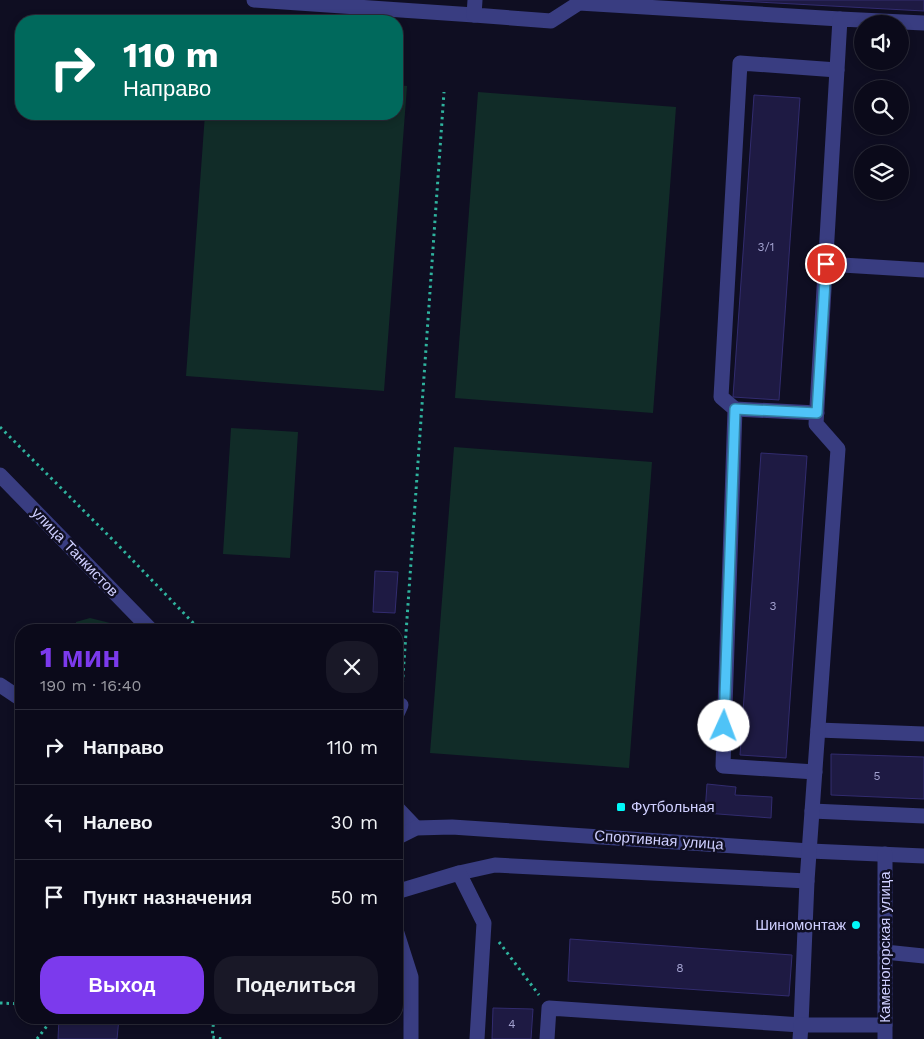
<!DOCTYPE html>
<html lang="ru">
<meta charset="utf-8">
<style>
body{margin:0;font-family:"Work Sans",sans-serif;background:#191827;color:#f1f3f6;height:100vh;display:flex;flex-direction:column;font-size:19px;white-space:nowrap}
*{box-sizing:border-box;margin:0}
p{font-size:16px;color:#9a9aa2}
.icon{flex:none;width:28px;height:28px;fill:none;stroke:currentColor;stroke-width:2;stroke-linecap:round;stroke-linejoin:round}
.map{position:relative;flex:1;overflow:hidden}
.panel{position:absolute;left:15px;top:624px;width:388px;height:400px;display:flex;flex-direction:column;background:#0b0a1a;border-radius:20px;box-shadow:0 2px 8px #0003,0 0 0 1px #2b2b39}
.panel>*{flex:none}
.guide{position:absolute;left:15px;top:15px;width:388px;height:105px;border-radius:20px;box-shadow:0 2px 8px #0003,0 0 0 1px #2b2b39;background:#00695c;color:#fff;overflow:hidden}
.tools{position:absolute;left:854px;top:15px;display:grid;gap:10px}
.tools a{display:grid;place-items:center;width:55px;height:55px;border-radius:50%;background:#0b0a1a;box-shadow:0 2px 8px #0003,0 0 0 1px #2b2b39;font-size:25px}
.pin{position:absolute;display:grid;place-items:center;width:42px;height:42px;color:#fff;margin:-21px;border:2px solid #fff;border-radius:50%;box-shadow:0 1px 5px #0007}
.me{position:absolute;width:55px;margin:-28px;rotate:2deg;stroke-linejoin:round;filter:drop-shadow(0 0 4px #0008)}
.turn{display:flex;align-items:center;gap:18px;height:105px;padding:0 25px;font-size:22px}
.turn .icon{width:65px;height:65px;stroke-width:2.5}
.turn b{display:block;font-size:35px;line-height:42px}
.round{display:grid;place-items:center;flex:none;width:52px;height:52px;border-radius:20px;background:#191827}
.head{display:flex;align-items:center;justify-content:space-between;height:85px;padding:0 25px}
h1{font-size:30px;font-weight:700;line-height:38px;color:#7c3aed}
.primary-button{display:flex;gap:10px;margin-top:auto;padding:10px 25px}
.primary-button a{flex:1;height:58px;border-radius:20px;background:#7c3aed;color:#fff;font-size:20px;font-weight:700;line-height:58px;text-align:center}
.primary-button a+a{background:#191827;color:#f1f3f6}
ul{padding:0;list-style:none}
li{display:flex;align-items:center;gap:15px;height:75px;padding:0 25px;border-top:1px solid #2b2b39}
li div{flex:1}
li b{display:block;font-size:19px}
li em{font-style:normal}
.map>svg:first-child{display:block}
</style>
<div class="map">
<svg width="924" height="1039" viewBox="0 0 924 1039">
<rect width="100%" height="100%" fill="#0f0e22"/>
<!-- green -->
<g fill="#112c28">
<polygon points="396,85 407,86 384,391 186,376 205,114 396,114"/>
<polygon points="478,92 676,107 653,413 455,398"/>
<polygon points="231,428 298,432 290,558 223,554"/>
<polygon points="454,447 652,462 629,768 430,753"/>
<polygon points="90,618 118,625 122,630 75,630 76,622"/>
</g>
<!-- building -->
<g fill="#1e1a43" stroke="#322c6f">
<polygon points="720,0 924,0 924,11"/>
<polygon points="754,95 800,98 779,400 733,397"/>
<polygon points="761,453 807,456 786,758 740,755"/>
<polygon points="375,571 398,572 395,613 373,612"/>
<polygon points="831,754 924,757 924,799 831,795"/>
<polygon points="707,784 736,787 735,795 772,797 771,818 705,813"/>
<polygon points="570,939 792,955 789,996 568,981"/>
<polygon points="493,1008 533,1009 531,1039 492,1039"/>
<polygon points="59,1018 119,1018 117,1039 58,1039"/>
</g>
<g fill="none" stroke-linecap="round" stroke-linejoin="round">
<!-- path -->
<g stroke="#2fb39e" stroke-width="3" stroke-dasharray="2.5 4" stroke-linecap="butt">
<polyline points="0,427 116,543 200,630"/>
<polyline points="402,690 444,92"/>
<polyline points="499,942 539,995"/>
<polyline points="0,1003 21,1004"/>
<polyline points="214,1018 212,1037 222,1039"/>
<polyline points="37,1039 53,1018"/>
</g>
<!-- minor -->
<g stroke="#393d81" stroke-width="15">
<polyline points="254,0 474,15"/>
<polyline points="475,0 474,15 551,21 579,3 840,19"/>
<polyline points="826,264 924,270"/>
<polyline points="735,409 817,413"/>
<polyline points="0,475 151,630"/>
<polyline points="0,685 21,699"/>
<polyline points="396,716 401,705"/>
<polyline points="818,730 924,734"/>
<polyline points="815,772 723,766 735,409 721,397 740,63 837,70"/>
<polyline points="396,807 416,828"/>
<polyline points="812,811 924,816"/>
<polyline points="396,838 416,828 452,827 810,851 924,856"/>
<polyline points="459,873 495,865 807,881"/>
<polyline points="396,892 459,873 484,923 477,1039"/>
<polyline points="396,930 411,977 411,1039"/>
<polyline points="885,952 924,956"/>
<polyline points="547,1039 549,1008 801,1025 807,881 838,449 816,424 840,19 924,23"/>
<polyline points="800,1039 801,1025 885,1025"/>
<polyline points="885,1039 885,854"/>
</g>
</g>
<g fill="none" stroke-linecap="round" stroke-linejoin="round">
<!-- route casing -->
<g stroke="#337fa1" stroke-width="12">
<polyline id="route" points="724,726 735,409 817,413 826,264"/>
</g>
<!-- route -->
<use href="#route" stroke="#4fc3f7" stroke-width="9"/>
</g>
<!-- markers -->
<g fill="#01f8f8" stroke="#0f0e22" stroke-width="2">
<rect x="616" y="802" width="10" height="10" rx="2.5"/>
<circle cx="856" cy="925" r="5"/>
</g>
<g text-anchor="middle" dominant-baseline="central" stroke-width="5" stroke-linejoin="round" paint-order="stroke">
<!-- number labels -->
<g font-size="12" fill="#a3a2d0">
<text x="766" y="247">3/1</text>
<text x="773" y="606">3</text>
<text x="877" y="776">5</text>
<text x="680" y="968">8</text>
<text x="512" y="1024">4</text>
</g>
<!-- street labels -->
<g font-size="15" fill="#cfcfff" stroke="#0f0e22">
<text transform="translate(75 552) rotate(46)">улица Танкистов</text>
<text transform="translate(659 840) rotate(4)">Спортивная улица</text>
<text transform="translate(885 947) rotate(-90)">Каменогорская улица</text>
</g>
<!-- poi labels -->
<g font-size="15" fill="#cfcfff" stroke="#0f0e22" text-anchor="start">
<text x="631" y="807">Футбольная</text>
<text x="846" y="925" text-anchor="end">Шиномонтаж</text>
</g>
</g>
</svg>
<div class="tools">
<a><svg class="icon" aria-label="sound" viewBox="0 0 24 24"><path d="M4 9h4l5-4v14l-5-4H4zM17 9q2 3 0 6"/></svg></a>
<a><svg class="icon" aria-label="search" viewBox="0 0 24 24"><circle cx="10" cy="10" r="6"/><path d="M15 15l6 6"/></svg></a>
<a><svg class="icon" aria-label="layers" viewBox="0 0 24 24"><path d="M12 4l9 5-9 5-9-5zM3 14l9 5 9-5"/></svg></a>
</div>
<div class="pin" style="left:826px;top:264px;background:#d93025"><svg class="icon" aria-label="arrive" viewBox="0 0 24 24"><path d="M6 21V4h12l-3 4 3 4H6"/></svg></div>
<svg class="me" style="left:724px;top:726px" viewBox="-20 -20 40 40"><circle r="19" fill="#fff"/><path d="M0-13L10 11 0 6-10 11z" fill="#4fc3f7"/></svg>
<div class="guide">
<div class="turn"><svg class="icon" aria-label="right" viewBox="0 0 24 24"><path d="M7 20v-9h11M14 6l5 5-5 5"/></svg><div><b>110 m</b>Направо</div></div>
</div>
<section class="panel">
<div class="head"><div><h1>1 мин</h1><p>190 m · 16:40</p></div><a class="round"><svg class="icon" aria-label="close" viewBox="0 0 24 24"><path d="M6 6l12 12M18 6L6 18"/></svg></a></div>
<ul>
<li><svg class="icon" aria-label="right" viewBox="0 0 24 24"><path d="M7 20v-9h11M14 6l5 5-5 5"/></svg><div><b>Направо</b></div><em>110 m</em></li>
<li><svg class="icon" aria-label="left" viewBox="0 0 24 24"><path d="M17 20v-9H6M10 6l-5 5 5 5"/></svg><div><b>Налево</b></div><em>30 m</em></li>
<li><svg class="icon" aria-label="arrive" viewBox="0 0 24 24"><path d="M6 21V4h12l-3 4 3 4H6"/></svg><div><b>Пункт назначения</b></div><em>50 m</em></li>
</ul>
<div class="primary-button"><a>Выход</a><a>Поделиться</a></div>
</section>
</div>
